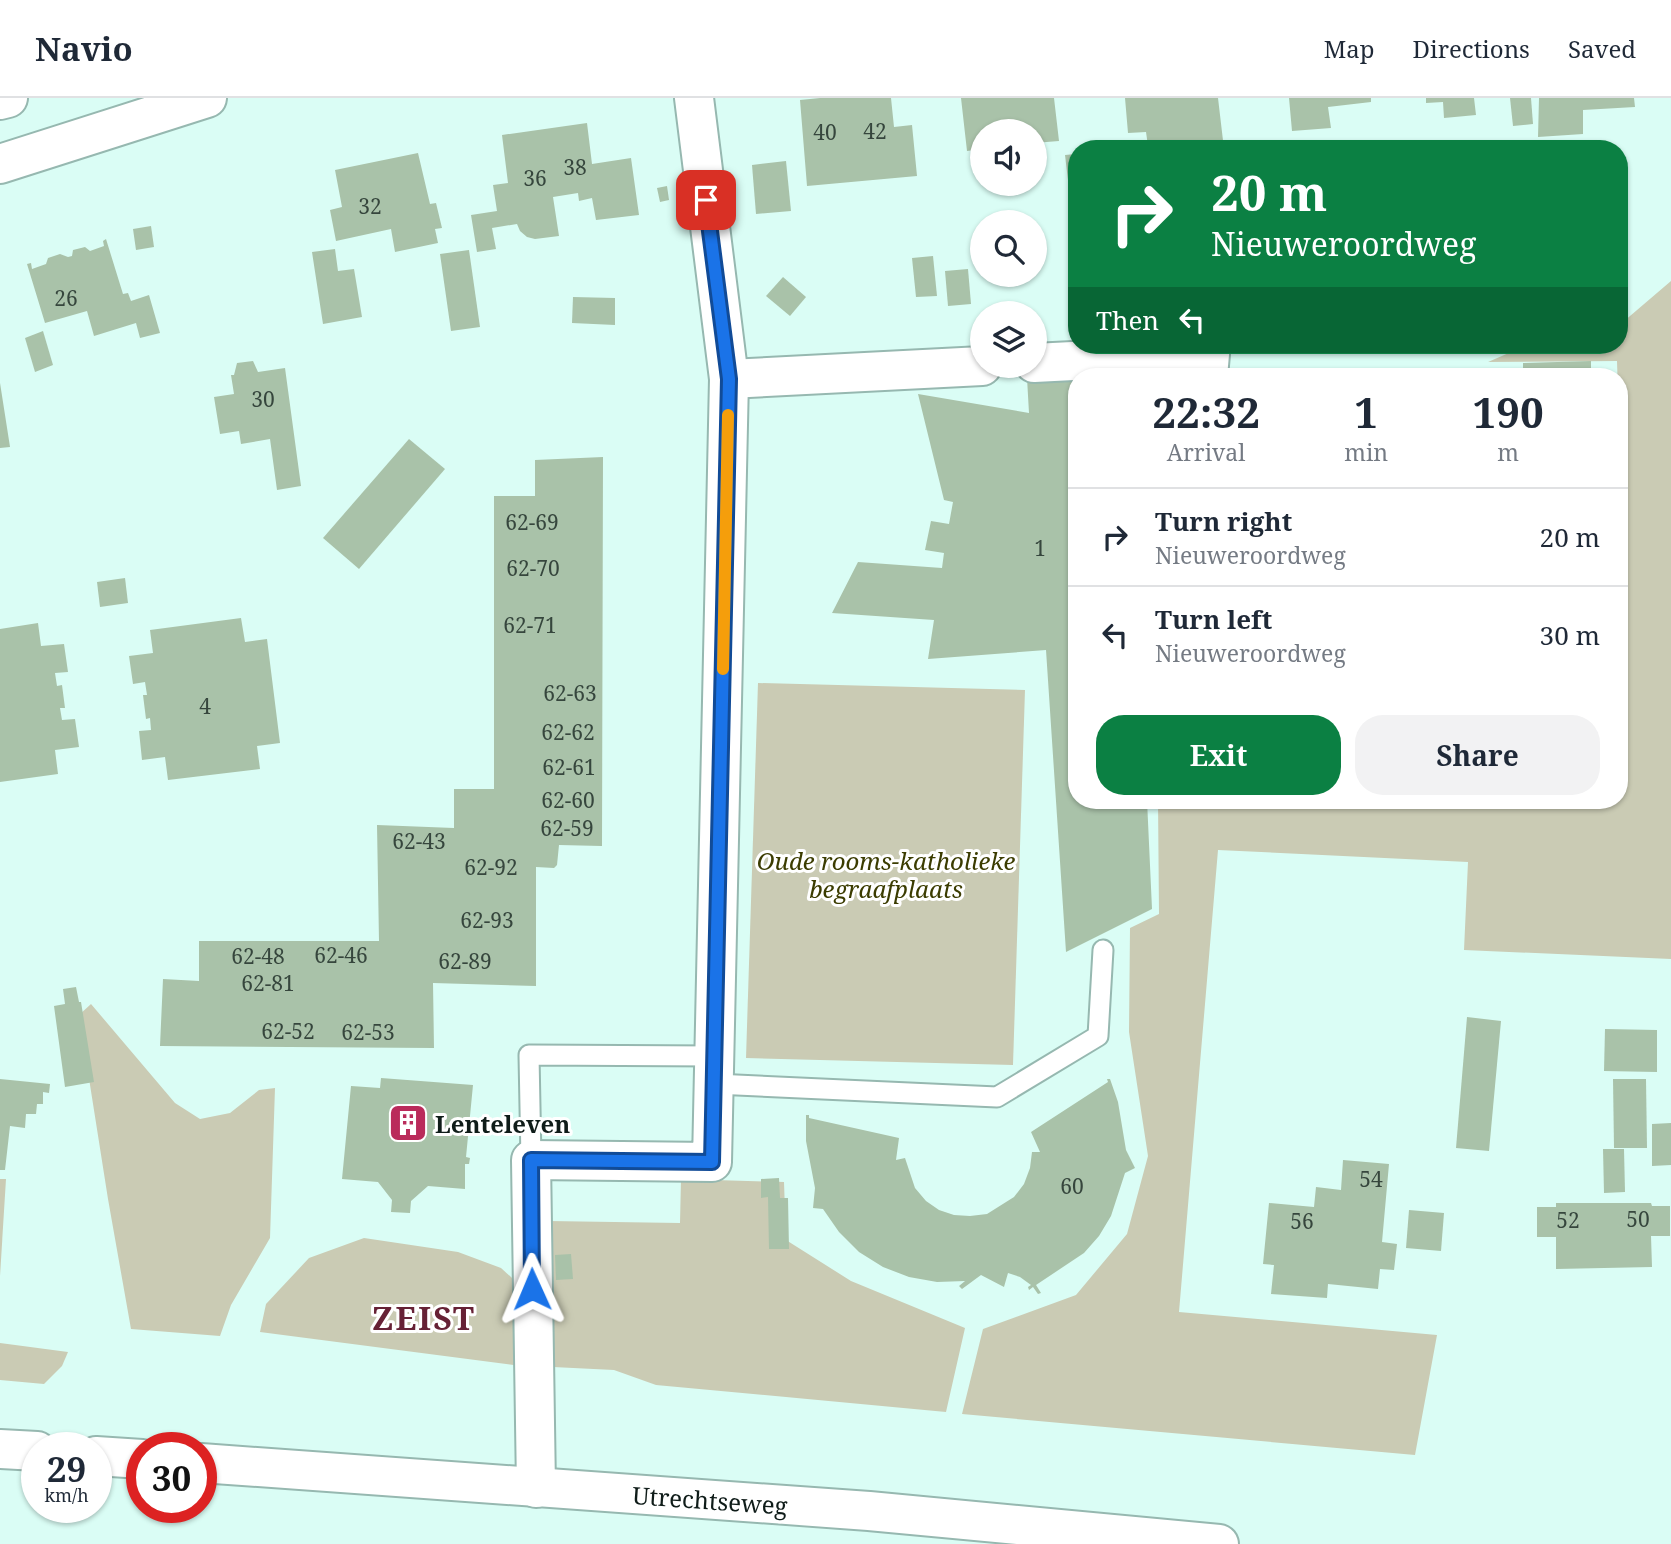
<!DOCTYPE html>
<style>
body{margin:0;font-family:"Noto Serif",serif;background:#f2f2f3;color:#1f2937;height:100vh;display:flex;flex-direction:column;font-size:26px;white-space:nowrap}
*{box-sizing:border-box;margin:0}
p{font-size:23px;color:#747a83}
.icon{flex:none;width:38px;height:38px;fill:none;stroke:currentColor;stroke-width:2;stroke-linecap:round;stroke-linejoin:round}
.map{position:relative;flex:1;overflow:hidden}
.sheet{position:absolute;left:1068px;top:270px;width:560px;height:441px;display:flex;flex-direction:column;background:#fff;border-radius:28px;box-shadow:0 2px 5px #0004}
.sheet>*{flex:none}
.guide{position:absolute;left:1068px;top:42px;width:560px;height:214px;border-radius:28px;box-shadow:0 2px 5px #0004;background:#0b8043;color:#fff;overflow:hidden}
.buttons{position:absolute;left:970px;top:21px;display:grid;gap:14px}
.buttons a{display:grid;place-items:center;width:77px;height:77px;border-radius:50%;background:#fff;box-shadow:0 2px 5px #0004;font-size:35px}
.speed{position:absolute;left:21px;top:1334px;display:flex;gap:14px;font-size:35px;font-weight:700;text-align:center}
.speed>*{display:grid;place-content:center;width:91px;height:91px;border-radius:50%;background:#fff;box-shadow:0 2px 5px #0004;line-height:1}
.speed small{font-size:18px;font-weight:400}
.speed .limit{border:10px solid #d22;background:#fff;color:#111}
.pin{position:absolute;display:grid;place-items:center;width:60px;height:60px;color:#fff;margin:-30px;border-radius:14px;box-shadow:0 4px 10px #0006}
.me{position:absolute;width:77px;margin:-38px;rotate:359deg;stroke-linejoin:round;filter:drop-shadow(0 0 5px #0008)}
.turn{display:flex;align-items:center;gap:24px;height:147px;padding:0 28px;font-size:32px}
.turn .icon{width:91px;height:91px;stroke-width:2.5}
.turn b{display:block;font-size:49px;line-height:60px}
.then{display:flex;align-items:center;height:66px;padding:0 28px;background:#0003;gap:14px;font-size:26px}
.eta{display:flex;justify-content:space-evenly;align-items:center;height:119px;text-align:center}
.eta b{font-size:42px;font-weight:700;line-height:49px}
.button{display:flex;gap:14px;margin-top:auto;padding:14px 28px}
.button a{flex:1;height:80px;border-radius:28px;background:#0b8043;color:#fff;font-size:28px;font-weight:700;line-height:80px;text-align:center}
.button a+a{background:#f2f2f3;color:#1f2937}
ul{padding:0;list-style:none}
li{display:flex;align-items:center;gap:21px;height:98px;padding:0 28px;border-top:2px solid #e0e1e3}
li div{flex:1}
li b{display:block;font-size:26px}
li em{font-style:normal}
header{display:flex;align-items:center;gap:42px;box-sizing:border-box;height:98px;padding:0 35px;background:#fff;border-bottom:2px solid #e0e1e3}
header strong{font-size:33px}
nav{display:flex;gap:38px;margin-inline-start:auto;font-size:24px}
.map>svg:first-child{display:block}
</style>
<header>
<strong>Navio</strong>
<nav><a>Map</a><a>Directions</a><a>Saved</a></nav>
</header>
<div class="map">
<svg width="1671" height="1446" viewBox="0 0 1671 1446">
<rect width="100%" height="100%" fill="#dafdf5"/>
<!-- green -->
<g fill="#cacbb4">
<polygon points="1671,183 1671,861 1464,852 1468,764 1218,752 1179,1214 1437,1237 1415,1357 962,1316 983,1231 1076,1197 1127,1136 1148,1058 1129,934 1130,830 1159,816 1158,702 1619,702 1619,501 1624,493 1617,263 1488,264 1527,247 1619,247 1619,225 1623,224"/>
<polygon points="758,585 1025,592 1013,967 746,960"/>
<polygon points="91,906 175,1005 200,1021 230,1015 259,992 275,990 270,1140 231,1207 220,1238 131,1231 108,1101 79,917"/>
<polygon points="0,1081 6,1081 0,1178"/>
<polygon points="681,1081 784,1084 786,1142 851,1183 965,1230 946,1314 656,1287 614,1272 553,1269 548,1123 680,1125"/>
<polygon points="364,1140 458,1154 501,1170 522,1189 521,1268 260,1234 266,1206 309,1160"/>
<polygon points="0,1245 68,1254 62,1268 44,1286 0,1282"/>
</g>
<!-- building -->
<g fill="#a9c2a9">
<polygon points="891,0 894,29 912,27 917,78 807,88 800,2 820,0"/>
<polygon points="961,0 1054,0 1059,43 1034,45 1034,33 982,33 982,51 967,53"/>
<polygon points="1125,0 1218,0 1224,51 1177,51 1176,45 1148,48 1146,34 1128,35"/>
<polygon points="1289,0 1371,0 1371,4 1328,9 1331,30 1292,33"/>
<polygon points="1426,0 1474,0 1476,17 1444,20 1443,4 1426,5"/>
<polygon points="1510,0 1531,0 1533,26 1513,28"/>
<polygon points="1539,0 1634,0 1635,9 1583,12 1583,36 1538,39"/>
<polygon points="587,25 592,66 631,60 639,117 596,122 592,100 579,103 578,95 553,99 559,138 535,141 527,139 520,133 517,126 492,130 496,151 477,154 471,117 497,113 493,87 508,85 502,37"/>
<polygon points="1258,43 1258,46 1294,43 1295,51 1234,51 1233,46"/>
<polygon points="418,55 430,106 436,105 442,130 435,131 438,145 395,154 391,131 336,143 330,112 342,109 335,72"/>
<polygon points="1076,56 1076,99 1070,99 1065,57"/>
<polygon points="786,63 791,113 756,116 752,67"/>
<polygon points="667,88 669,102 660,104 657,90"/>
<polygon points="151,128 154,149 136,152 133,131"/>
<polygon points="106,141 123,196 128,195 131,203 149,197 160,235 140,240 136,225 94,238 87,213 45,225 27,166 31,165 32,171 46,166 48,160 60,156 68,159 72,158 73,152 85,149 90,153 104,148 103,143"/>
<polygon points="335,151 338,173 354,171 362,219 323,226 312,154"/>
<polygon points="469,152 480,229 451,233 440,156"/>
<polygon points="933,158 937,198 916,199 912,160"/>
<polygon points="968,171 971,206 948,208 945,173"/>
<polygon points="783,179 806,199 790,218 766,198"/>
<polygon points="573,199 615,200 615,227 572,225"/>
<polygon points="43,233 53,267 35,274 25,240"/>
<polygon points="253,263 258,274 285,270 301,388 277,392 270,341 241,346 239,333 220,336 214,299 234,296 231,277 234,277 237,265"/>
<polygon points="1591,263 1591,278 1523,278 1523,265"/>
<polygon points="1076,278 1076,702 1147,702 1152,811 1066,854 1046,552 928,561 934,522 832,515 858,464 942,470 944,455 925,452 931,423 949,426 953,404 944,402 918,296 1029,315 1027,280"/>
<polygon points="0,285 10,349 0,350"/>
<polygon points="409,341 445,371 359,471 323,440"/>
<polygon points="603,359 602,748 559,747 557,767 554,770 536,769 536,888 433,885 434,950 160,948 163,881 199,883 199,843 379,843 377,727 454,730 454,691 494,691 494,398 535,398 535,362"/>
<polygon points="125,480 128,505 100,509 97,484"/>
<polygon points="241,520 245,544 267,541 280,645 257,648 260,671 168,682 165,659 142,662 139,633 151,632 150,620 146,621 143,597 147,597 145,584 133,586 129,558 153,555 150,532"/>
<polygon points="38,525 41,548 64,546 68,574 55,575 57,588 62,587 65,610 60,610 62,622 75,621 79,649 55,652 58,676 0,684 0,531"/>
<polygon points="76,889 79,904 81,904 94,984 65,989 54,908 65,906 63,891"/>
<polygon points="1467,919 1501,923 1489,1053 1456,1050"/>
<polygon points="1605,931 1657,932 1657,974 1604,973"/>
<polygon points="381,980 473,987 466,1059 470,1060 469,1066 465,1066 465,1091 428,1088 411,1103 410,1115 391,1114 392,1102 378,1084 342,1081 351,988 380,990"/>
<polygon points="0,981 50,986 49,995 43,994 43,1006 37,1006 36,1016 26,1016 25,1030 10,1028 5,1072 0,1072"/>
<polygon points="1107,981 1110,981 1118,1004 1126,1052 1135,1070 1125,1075 1111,1118 1099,1138 1084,1155 1036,1187 1041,1195 1038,1196 1033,1189 1029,1192 1028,1189 1031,1187 1020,1179 1008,1175 1004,1189 981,1177 962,1191 959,1188 965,1183 937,1184 909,1179 883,1169 859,1154 839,1134 823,1111 813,1110 815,1090 806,1043 806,1017 809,1017 809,1020 899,1040 896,1062 905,1060 915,1090 926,1103 939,1112 954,1117 970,1118 987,1116 1014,1099 1024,1086 1030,1070 1032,1054 1040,1054 1031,1034 1108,984"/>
<polygon points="1613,981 1646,981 1647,1050 1614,1050"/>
<polygon points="1671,1025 1671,1067 1652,1068 1652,1026"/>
<polygon points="1603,1051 1624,1051 1625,1094 1604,1095"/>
<polygon points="1343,1062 1389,1066 1382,1144 1397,1146 1394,1172 1380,1171 1378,1191 1328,1186 1327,1200 1271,1196 1274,1167 1263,1166 1269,1105 1314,1109 1316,1089 1341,1092"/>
<polygon points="779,1080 780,1100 788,1100 789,1151 769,1151 768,1099 761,1100 761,1081"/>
<polygon points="1556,1105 1651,1105 1652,1108 1670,1108 1670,1138 1651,1138 1652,1169 1556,1171 1556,1139 1537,1139 1537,1109 1556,1109"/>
<polygon points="1409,1112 1444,1115 1441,1153 1406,1150"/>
<polygon points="571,1156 573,1181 556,1182 555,1157"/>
</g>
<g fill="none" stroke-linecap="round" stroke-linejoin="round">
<!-- service casing -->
<g stroke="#96b8b0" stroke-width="23">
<g id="service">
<polyline points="715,986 997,999 1098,938 1103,852"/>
<polyline points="531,1062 529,957 715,958"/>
</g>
</g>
<!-- minor casing -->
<g stroke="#96b8b0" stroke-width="42">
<g id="minor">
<polyline points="0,2 8,0"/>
<polyline points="0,66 207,0"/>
<polyline points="1034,265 1210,256 1208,278"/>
<polyline points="729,281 982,268"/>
<polyline points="536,1390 531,1062 712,1064 729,281 694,0"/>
</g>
</g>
<!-- secondary casing -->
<g stroke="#96b8b0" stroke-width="42">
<g id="secondary">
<polyline points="0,1351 37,1353"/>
<polyline points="96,1358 142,1361"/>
<polyline points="201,1365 869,1413 1219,1446"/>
</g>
</g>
<!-- service -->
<use href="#service" stroke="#fff" stroke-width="19"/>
<!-- minor -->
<use href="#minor" stroke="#fff" stroke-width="38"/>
<!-- secondary -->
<use href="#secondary" stroke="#fff" stroke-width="38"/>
</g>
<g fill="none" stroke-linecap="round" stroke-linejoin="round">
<!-- route casing -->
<g stroke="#114b97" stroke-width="18">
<polyline id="route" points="532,1191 531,1062 712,1064 729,281 706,102"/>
</g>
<!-- route -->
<use href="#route" stroke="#1a73e8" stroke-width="12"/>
<!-- slow -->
<polyline stroke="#f59e0b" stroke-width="12" points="723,571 728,317"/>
</g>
<!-- icons -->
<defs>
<g id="building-square" transform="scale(2.0125)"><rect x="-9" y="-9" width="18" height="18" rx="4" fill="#ba2b5b" stroke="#fff"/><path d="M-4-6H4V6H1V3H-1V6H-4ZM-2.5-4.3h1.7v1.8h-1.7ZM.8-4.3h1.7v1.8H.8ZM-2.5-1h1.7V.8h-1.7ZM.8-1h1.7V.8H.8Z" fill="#fff"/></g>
</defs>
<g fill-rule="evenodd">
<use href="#building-square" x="408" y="1025"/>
</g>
<g text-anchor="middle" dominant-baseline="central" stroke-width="6" stroke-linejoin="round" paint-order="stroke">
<!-- number labels -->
<g font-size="21" fill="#36463d">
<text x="875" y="33">42</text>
<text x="825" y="34">40</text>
<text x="575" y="69">38</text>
<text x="535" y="80">36</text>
<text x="370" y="108">32</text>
<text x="66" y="200">26</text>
<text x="263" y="301">30</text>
<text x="532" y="424">62-69</text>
<text x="1040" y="450">1</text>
<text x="533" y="470">62-70</text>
<text x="530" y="527">62-71</text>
<text x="570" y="595">62-63</text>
<text x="205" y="608">4</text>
<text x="568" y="634">62-62</text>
<text x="569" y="669">62-61</text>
<text x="568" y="702">62-60</text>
<text x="567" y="730">62-59</text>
<text x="419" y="743">62-43</text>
<text x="491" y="769">62-92</text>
<text x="487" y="822">62-93</text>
<text x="341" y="857">62-46</text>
<text x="258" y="858">62-48</text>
<text x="465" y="863">62-89</text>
<text x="268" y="885">62-81</text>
<text x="288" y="933">62-52</text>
<text x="368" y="934">62-53</text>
<text x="1371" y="1081">54</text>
<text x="1072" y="1088">60</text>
<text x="1638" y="1121">50</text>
<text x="1568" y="1122">52</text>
<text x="1302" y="1123">56</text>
</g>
<!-- park labels -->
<g font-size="24" font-style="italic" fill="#3b3c01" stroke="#fff">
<text x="886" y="762">Oude rooms-katholieke<tspan x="886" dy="28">begraafplaats</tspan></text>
</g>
<!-- poi labels -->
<g font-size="24" font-weight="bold" fill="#0f1c19" stroke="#fff" text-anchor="start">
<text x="435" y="1025">Lenteleven</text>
</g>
<!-- street labels -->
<g font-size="24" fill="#0f1c19" stroke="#fff">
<text transform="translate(710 1402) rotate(4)">Utrechtseweg</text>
</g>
<!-- district labels -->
<g font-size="32" font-weight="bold" letter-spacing="2" fill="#662135" stroke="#fff">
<text x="424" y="1219">ZEIST</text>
</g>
</g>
</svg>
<div class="buttons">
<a><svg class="icon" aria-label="sound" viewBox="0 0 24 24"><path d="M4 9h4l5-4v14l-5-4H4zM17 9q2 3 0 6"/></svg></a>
<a><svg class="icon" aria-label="search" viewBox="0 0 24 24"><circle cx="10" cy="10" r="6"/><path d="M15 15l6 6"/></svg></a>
<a><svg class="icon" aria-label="layers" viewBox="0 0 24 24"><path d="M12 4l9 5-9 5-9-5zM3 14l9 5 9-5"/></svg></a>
</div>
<div class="speed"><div>29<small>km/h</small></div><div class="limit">30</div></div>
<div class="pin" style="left:706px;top:102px;background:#d93025"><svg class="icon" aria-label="arrive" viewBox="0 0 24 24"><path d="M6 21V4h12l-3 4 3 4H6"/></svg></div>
<svg class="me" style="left:532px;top:1191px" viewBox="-20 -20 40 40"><path d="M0-17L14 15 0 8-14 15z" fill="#1a73e8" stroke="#fff" stroke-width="4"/></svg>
<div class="guide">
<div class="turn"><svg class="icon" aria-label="right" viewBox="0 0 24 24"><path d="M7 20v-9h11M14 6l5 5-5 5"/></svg><div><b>20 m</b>Nieuweroordweg</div></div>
<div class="then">Then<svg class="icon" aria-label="left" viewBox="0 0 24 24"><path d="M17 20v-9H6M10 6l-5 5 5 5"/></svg></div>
</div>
<section class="sheet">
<div class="eta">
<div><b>22:32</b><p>Arrival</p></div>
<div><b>1</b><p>min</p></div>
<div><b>190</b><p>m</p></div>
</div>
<ul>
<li><svg class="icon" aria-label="right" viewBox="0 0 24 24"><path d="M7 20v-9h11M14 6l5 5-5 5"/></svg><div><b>Turn right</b><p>Nieuweroordweg</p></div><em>20 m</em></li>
<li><svg class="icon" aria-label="left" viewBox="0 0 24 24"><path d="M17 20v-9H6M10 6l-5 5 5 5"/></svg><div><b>Turn left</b><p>Nieuweroordweg</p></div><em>30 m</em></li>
</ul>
<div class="button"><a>Exit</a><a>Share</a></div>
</section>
</div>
